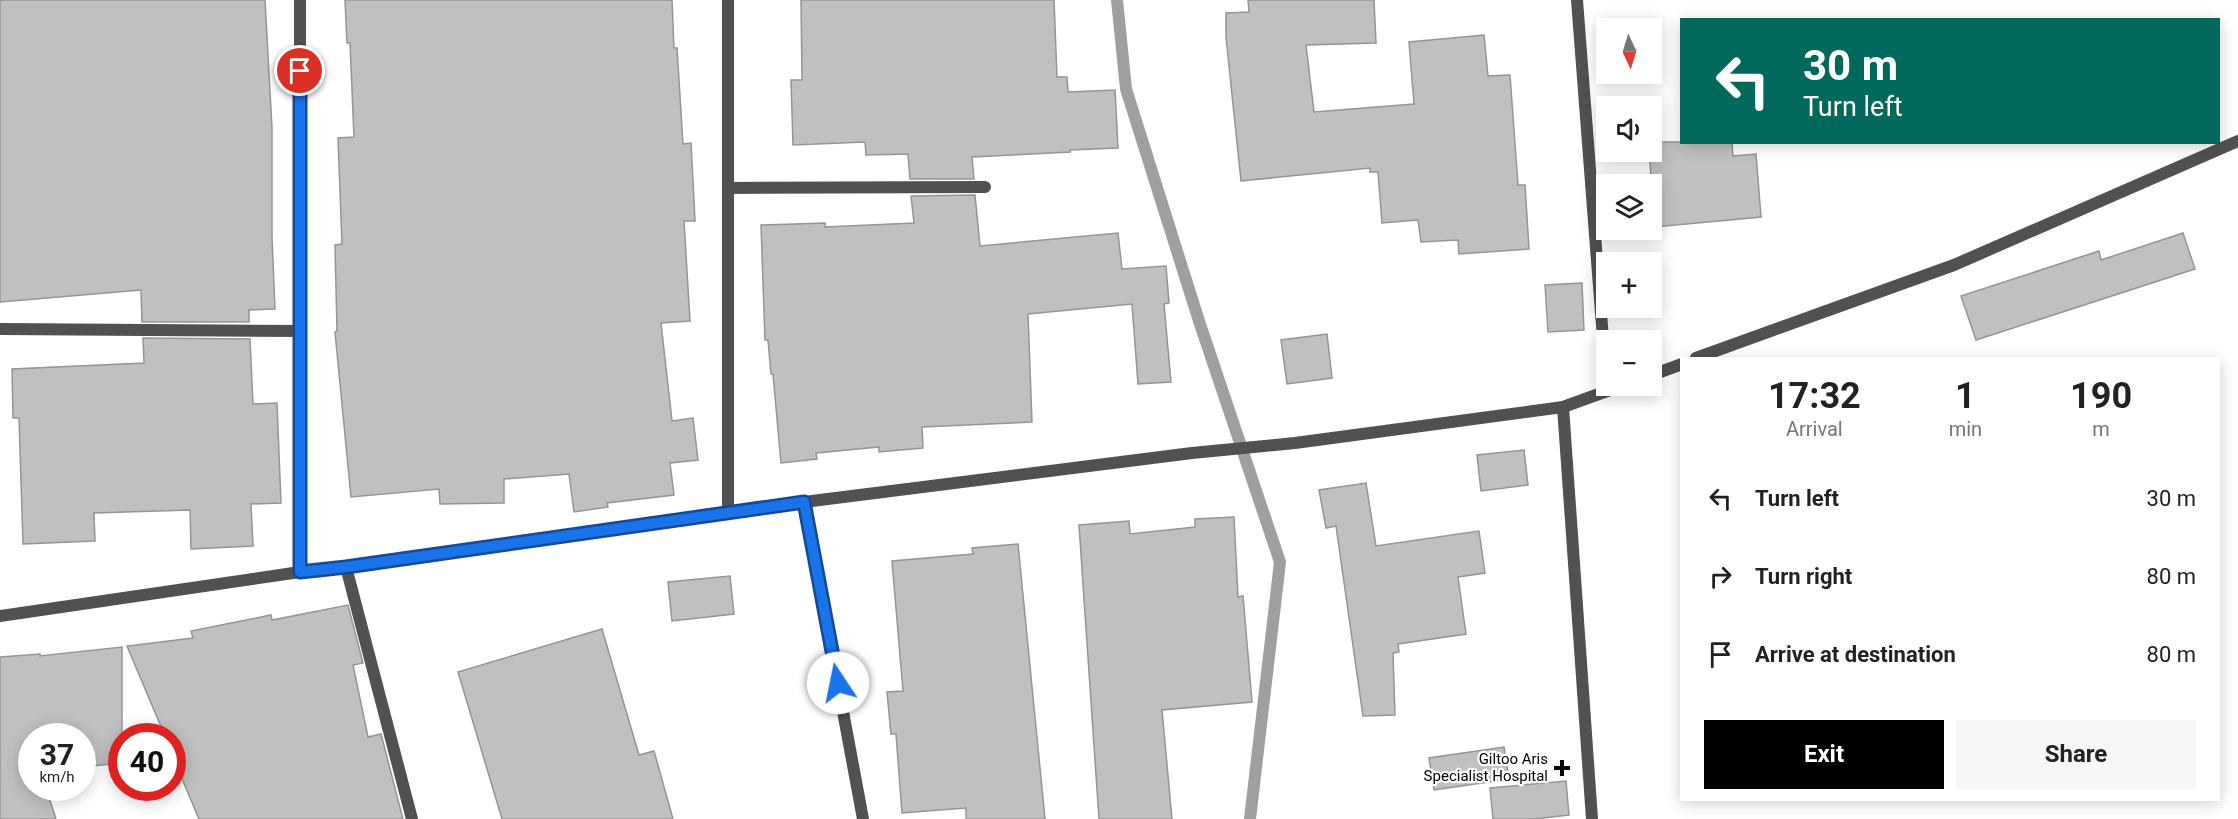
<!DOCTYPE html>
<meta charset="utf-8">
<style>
body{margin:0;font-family:Roboto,sans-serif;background:#f6f6f6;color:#222;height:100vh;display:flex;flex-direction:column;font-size:22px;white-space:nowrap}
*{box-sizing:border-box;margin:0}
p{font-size:20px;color:#767676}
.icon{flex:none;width:33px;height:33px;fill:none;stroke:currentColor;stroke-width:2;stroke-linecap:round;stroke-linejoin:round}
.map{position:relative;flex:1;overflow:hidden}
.sheet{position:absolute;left:1680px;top:357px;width:540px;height:444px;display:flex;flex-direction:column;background:#fff;border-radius:0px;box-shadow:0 3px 15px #0003}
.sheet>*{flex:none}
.banner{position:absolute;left:1680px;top:18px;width:540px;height:126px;border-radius:0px;box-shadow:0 3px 15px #0003;background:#00695c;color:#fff;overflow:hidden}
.needle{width:39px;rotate:176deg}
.fabs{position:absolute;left:1596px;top:18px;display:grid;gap:12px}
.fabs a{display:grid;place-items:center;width:66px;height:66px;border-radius:0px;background:#fff;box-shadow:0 3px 15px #0003;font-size:30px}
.speed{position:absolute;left:18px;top:723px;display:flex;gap:12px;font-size:30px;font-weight:700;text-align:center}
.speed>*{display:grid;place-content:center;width:78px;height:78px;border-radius:50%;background:#fff;box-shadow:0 3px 15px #0003;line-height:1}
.speed small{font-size:15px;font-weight:400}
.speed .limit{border:9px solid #d22;background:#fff;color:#111}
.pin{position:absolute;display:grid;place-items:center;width:51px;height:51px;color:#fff;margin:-26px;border:3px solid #fff;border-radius:50%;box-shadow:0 2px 6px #0007}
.me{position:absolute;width:66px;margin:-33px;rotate:349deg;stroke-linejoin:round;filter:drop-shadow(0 0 4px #0008)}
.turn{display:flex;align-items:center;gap:21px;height:126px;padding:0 24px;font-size:27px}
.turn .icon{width:78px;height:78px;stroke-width:2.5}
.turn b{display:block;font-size:42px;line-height:51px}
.eta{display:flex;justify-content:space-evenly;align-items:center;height:102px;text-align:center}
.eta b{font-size:36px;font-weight:700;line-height:42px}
.cta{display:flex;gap:12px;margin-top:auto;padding:12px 24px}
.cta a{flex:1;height:69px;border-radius:0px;background:#000;color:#fff;font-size:24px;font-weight:700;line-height:69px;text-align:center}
.cta a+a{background:#f6f6f6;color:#222}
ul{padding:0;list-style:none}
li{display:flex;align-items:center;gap:18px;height:78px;padding:0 24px}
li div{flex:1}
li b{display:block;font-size:22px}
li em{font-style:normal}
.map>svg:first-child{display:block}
</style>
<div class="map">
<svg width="2238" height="819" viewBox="0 0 2238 819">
<rect width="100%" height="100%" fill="#fff"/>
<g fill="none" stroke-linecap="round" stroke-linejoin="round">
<!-- stream -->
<polyline stroke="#9f9f9f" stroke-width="12" points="1117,0 1126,89 1199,321 1280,562 1250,819"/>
</g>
<!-- building -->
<g fill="#c0c0c0" stroke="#959595" stroke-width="1.5">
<polygon points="0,0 265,0 272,128 272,237 275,309 249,310 249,322 142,322 141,290 0,302"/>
<polygon points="345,0 672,0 674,48 677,48 683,144 691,143 695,221 684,221 690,321 661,323 672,421 693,418 698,460 670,463 674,495 607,503 608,507 574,512 569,474 504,479 504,503 440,504 439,489 351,497 335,332 337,331 335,245 342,244 338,138 354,137 350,43 347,43"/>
<polygon points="801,0 1054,0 1057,77 1067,77 1068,92 1115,90 1118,148 1070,150 1070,152 972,157 974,179 910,179 908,154 866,155 865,142 793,145 791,80 802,80"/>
<polygon points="1248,0 1374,0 1376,43 1306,45 1314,112 1414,104 1409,42 1484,35 1488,76 1510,75 1518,185 1525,185 1529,249 1459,254 1458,240 1421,242 1418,220 1382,223 1378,172 1370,172 1370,168 1241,181 1226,37 1226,13 1249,12"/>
<polygon points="1652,142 1732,142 1733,156 1756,154 1761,217 1655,227 1649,152 1652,152"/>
<polygon points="975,195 980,246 1118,233 1122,269 1166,266 1169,303 1164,304 1171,382 1138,384 1132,304 1028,314 1032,422 922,427 923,448 879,452 879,447 816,453 817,459 781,463 773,374 771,374 768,340 765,340 761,225 825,223 825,227 914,223 911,196"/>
<polygon points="2183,233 2195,269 1976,340 1961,296 2099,251 2101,260"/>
<polygon points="1582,283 1584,330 1548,332 1545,285"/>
<polygon points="1327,334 1332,378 1287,384 1281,340"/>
<polygon points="143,338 250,339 253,404 277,403 281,503 251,504 253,546 191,549 190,510 94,513 95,541 23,544 19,418 13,418 12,369 144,363"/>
<polygon points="1524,450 1528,485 1481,491 1477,455"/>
<polygon points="1366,483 1376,546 1479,531 1485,573 1458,577 1466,634 1398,644 1399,652 1393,653 1395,715 1363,716 1336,526 1326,528 1319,490"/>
<polygon points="1234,517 1238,597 1243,596 1252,702 1162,710 1172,819 1099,819 1079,525 1129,521 1130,534 1195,527 1195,519"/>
<polygon points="1018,544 1045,819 966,819 966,808 902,813 896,734 891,734 887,692 903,691 892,561 973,554 972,548"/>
<polygon points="730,576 734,614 672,621 668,582"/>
<polygon points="348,605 363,663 353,665 368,737 381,734 403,819 199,819 172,755 172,736 165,736 127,646 193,638 191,631 271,615 272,620"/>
<polygon points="602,629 639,755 654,751 673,819 502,819 458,672"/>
<polygon points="122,647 122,763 82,767 82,736 32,736 32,788 46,788 56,819 0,819 0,657 40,654 40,656"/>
<polygon points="1504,747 1509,779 1434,790 1429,758"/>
<polygon points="1566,781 1569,815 1534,819 1493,819 1490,788"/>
</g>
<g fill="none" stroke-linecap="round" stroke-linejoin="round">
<!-- service -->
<g stroke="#515151" stroke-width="12">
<polyline points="728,188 985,187"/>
<polyline points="0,329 300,331"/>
</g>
<!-- minor -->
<g stroke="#515151" stroke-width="12">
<polyline points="300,0 300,572"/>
<polyline points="728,0 728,514"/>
<polyline points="1577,0 1607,391"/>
<polyline points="1563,407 1592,819"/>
<polyline points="346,567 412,819"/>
<polyline points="0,616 300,572 346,567 804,502"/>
</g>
<!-- tertiary -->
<g stroke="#515151" stroke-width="12">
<polyline points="1696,358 1954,265 2238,141"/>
<polyline points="1652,375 1682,364"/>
<polyline points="863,819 804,502 1192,453 1295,443 1563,407 1621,386"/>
</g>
</g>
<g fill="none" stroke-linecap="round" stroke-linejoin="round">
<!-- route casing -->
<g stroke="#114b97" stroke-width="15">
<polyline id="route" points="300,71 300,572 346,567 804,502 838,683"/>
</g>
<!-- route -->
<use href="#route" stroke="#1a73e8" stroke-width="10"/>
</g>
<!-- markers -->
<path fill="#000" stroke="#fff" stroke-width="2" d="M1559 759h6v6h6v6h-6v6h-6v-6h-6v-6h6z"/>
<g text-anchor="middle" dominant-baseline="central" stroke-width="4.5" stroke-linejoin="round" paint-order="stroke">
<!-- poi labels -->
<g font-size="15" fill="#000" stroke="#fff" text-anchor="end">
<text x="1548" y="759">Giltoo Aris<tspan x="1548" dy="17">Specialist Hospital</tspan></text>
</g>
</g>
</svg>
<div class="fabs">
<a><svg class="needle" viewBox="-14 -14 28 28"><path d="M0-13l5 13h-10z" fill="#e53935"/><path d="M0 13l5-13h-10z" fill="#767676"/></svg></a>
<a><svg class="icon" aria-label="sound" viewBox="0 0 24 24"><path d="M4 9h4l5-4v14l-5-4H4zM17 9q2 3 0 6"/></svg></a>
<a><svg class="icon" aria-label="layers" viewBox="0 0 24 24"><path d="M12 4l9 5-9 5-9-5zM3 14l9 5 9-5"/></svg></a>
<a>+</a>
<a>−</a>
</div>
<div class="speed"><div>37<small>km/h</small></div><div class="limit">40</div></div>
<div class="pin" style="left:300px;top:71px;background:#d93025"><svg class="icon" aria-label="arrive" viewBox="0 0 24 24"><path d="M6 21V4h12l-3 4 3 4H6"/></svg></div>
<svg class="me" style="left:838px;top:683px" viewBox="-20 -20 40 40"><circle r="19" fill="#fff"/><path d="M0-13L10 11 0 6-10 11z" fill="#1a73e8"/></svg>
<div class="banner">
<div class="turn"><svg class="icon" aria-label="left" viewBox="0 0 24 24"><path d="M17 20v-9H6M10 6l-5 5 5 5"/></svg><div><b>30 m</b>Turn left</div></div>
</div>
<section class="sheet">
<div class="eta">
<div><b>17:32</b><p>Arrival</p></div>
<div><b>1</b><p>min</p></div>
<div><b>190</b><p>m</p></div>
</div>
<ul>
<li><svg class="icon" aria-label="left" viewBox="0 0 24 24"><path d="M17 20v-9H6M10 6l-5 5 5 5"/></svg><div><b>Turn left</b></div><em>30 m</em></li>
<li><svg class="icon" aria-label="right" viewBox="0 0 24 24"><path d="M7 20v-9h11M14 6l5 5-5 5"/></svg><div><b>Turn right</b></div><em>80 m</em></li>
<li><svg class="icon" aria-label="arrive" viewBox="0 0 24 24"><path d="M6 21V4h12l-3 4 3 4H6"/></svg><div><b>Arrive at destination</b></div><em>80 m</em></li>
</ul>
<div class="cta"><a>Exit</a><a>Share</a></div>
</section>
</div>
